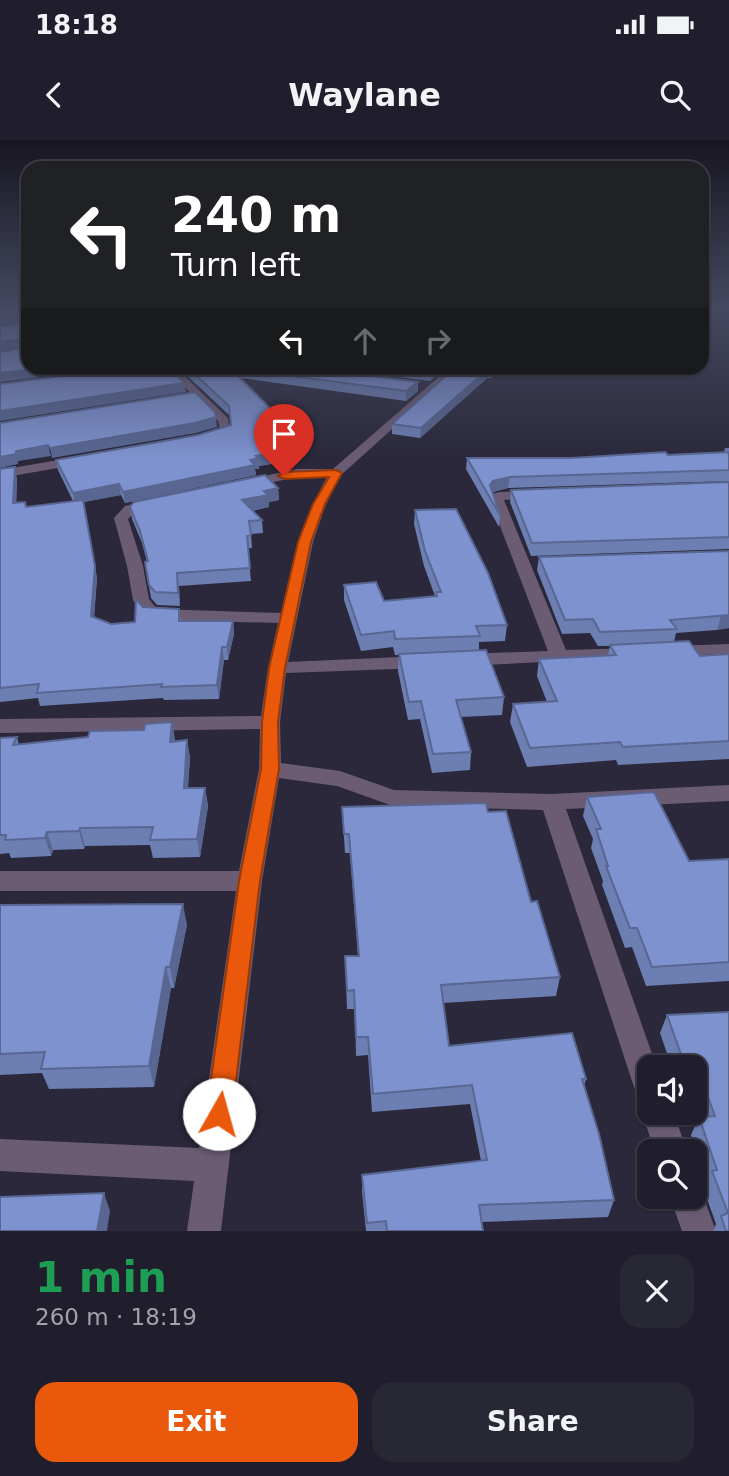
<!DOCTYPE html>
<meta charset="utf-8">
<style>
body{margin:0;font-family:"DejaVu Sans",sans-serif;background:#282734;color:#f1f3f6;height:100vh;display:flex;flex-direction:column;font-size:26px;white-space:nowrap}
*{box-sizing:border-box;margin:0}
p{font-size:23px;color:#a2a2a9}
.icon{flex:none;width:38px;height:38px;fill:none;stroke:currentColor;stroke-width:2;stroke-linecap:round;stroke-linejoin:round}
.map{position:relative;height:1091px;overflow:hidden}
.details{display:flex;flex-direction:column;background:#201e2c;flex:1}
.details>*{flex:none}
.top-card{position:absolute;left:21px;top:21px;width:688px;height:214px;border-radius:21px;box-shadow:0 2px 5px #0004,0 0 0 2px #3d3c48;background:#202124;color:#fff;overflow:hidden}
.buttons{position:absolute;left:637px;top:915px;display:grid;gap:14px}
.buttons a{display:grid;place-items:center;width:70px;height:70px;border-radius:14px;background:#201e2c;box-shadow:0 2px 5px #0004,0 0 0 2px #3d3c48;font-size:35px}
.pin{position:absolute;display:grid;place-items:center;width:60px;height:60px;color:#fff;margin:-72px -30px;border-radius:50% 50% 50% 0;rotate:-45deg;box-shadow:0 0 7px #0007}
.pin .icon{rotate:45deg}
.me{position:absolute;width:77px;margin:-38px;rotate:7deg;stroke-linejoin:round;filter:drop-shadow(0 0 5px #0008)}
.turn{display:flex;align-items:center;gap:24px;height:147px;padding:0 35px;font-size:32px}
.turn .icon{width:91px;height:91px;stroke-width:2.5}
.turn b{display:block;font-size:49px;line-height:60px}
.lanes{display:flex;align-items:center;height:66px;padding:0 35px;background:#0003;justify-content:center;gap:35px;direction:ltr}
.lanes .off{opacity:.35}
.round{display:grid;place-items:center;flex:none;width:74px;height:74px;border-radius:21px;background:#282734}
.head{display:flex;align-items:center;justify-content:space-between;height:119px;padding:0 35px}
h1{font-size:42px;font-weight:800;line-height:52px;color:#1e9e55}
.button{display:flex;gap:14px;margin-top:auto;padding:14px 35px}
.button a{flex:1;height:80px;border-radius:21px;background:#ea580c;color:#fff;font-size:28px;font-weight:800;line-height:80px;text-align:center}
.button a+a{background:#282734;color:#f1f3f6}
.status{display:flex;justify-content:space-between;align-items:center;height:49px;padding:0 35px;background:#201e2c;direction:ltr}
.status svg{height:19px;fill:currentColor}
header{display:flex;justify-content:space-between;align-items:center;height:91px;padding:0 35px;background:#201e2c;font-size:32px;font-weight:800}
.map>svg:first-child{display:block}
</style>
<div class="status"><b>18:18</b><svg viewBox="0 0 49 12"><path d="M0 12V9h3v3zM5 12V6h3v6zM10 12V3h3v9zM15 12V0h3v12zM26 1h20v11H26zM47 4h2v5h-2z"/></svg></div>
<header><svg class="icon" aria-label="back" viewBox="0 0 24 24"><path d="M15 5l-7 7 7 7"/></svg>Waylane<svg class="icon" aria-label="search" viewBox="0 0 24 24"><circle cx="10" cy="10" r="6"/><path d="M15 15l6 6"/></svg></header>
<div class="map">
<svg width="729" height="1091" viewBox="0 0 729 1091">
<rect width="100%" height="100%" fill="#2a283a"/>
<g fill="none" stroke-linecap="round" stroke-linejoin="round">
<!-- minor -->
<g fill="#6b5c74" fill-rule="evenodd">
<polygon points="166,228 176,228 228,278 230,294 204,300 204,294 220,289 218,281"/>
<path d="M449 228H460L341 335 326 364 313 402 288 522 423 516 432 522 423 528 286 533 280 582 281 623 340 631 394 650 552 654 729 645V661L566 669 657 928H649V973H674L687 1012H655L642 973 648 961 638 957 634 947 543 670 393 666 337 646 279 638 262 741 221 1091H187L194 1041 0 1031V999L199 1008 236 751H0V731H239L259 629 260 589 0 593V579L261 576 268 528 278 483 163 480 145 477 133 460 127 426 114 378 125 366 155 359 162 363 160 366 135 372 128 379 143 426 149 459 157 469 281 473C292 425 303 380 327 337H297L246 348 239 344 241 341 297 329H333Z"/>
<polygon points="82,316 88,320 87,323 0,338 0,330"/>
<polygon points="536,350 541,351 541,357 504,360 566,510 633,508 642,513 639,517 464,526 455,520 464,514 548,511 490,360 495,353 500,352"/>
<polygon points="729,504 729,514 670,516 661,511 670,506"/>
<polygon points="695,1043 699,1045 716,1091 682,1091 670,1057 695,1057"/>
</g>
</g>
<!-- wall -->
<g fill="#6c7eb2">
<polygon points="179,228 311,228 418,242 418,251 406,261 241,238 274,272 299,292 300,303 295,303 301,319 259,326 259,329 255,329 256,335 125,363 121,355 84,362 97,438 94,478 111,484 135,482 143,467 179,469 181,481 233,481 234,494 228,520 224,520 219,559 164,560 163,558 40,566 38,558 0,562 0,329 17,338 16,363 26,367 73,361 58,330 56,320 198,295 231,285 230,276"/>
<polygon points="325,228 446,228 430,241"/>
<polygon points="455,228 498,228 491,238 487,238 420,298 392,294 392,284"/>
<polygon points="531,228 579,228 578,234"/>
<polygon points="725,308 729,308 729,341 508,348 493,352 500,375 499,387 466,329 467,318 572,318 724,312"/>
<polygon points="729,342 729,409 531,416 510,362 511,350"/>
<polygon points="278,348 279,360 269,362 269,367 252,371 262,380 263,393 251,394 252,408 248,408 251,441 179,446 180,466 157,465 151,458 145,422 147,422 142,403 132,379 130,367"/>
<polygon points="415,370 507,485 505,501 479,502 479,510 504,557 502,575 461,577 471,612 470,630 432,633 420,579 408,580 398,531 399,515 395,515 393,507 361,511 344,460 344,445 384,461 435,456 424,426 414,384"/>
<polygon points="729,411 729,488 717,490 676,493 674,502 700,516 729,514 729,619 618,625 616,620 527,627 510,582 513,564 547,562 537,536 539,519 608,516 610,506 598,506 590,493 562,494 537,430 539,417"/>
<polygon points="172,582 175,601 187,600 190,618 188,648 205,648 208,666 200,717 153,718 150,705 85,706 84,709 53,710 51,716 11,718 9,713 0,714 0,598 17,597 19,605 144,590"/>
<polygon points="587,657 689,721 729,719 729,841 646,846 632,807 625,808 602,745 603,741 591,708 593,699 583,676"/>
<polygon points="342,667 488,672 531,762 560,837 556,856 443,863 449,906 586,939 584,946 614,1060 608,1077 482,1082 483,1091 366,1091 362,1052 362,1035 481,1021 470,964 372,972 368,915 356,916 355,869 347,869 345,816 358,816 350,713 345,713"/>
<polygon points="0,765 187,785 174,848 171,848 154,947 49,949 42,933 0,935"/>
<polygon points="729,872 729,1091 713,1091 716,1084 703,1048 706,1042 691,995 699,977 700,977 695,961 695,928 672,928 660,893 667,875"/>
</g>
<!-- shaded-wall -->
<g fill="#586691">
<polygon points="26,172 28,179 0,185 0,177"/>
<polygon points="26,198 28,206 0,211 0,202"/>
<polygon points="42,228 112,228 0,242 0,233"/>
<polygon points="436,228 446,228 430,241 431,232"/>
<polygon points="493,228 498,228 491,238 492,229"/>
<polygon points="488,229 487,238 420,298 421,288"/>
<polygon points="418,242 418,251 406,261 406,251"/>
<polygon points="184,243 186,252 0,281 0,271"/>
<polygon points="216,277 217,287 196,293 52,318 50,308"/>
<polygon points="299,292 300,303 287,305 286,294"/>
<polygon points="48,305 51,316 18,321 18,324 0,328 0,317 16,311"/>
<polygon points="300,308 301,319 259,326 259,329 255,329 256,335 125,363 123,352 250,320 256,316"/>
<polygon points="15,327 17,338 16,375 13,363"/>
<polygon points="510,337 508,348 492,352 489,357 490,345 493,341"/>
<polygon points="119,344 121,355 84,362 97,438 93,489 73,353"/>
<polygon points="278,348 279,360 269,362 269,367 243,372 242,360 264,351"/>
<polygon points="177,433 179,446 180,466 178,453"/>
<polygon points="729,475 729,488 717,490 721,476"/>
<polygon points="233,481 234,494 228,520 227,507"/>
<polygon points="222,507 224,520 219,559 217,545"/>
<polygon points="172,582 175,600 173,619 170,602"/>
<polygon points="187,600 190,618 186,666 184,648"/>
<polygon points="205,648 208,666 200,717 197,699"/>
<polygon points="80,688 85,706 84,709 79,691"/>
<polygon points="47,692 53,710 51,716 45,698"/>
<polygon points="183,764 187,785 174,848 170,827"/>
<polygon points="166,827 171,848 154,947 149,926"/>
<polygon points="104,1053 110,1071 107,1091 97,1091"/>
</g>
<!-- building -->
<g fill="#7e92cf" stroke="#586691" stroke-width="2">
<polygon points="0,167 28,167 28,173 26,172 0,177"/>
<polygon points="28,182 28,204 26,198 0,202 0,186"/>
<polygon points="28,207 28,228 42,228 0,233 0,212"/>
<polygon points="124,228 170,228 184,243 0,271 0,244"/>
<polygon points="188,228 311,228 418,242 406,251 230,228 274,272 299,292 286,294 300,308 256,316 258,318 250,320 255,325 123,352 119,344 73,353 56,320 198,295 231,285 229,266"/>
<polygon points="395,228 436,228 431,232"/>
<polygon points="455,228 493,228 492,229 488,229 421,288 392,284"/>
<polygon points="195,252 215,272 216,277 195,283 50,308 48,305 16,311 16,314 0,317 0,283"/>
<polygon points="665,312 668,315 729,312 729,330 510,337 493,341 490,345 500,375 467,318 572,318"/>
<polygon points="15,327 13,363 25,362 26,367 83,360 95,426 91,476 111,484 135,482 136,459 143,467 179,469 179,481 233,481 227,507 222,507 217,545 161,547 162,544 37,553 39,544 0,548 0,329"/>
<polygon points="265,335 278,348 264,351 268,355 242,360 262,380 249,381 251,395 247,396 250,428 177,433 178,453 155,452 149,445 145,422 148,421 140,391 130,367 134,362"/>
<polygon points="729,342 729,397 532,403 511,350"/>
<polygon points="456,369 488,433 507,485 476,486 480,496 395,499 394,491 361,495 344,445 376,442 384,461 437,456 436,452 441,452 425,411 415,370"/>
<polygon points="729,411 729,475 670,480 677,489 600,492 593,479 565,480 539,417"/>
<polygon points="689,501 700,516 729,514 729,601 623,607 620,602 530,608 513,564 557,561 539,519 616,515 610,505"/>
<polygon points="486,510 504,557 456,560 471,612 433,614 421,561 409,562 399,514"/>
<polygon points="172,582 170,602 187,600 184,648 205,648 197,699 150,700 153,687 80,688 79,691 47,692 45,698 5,700 6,695 0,695 0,598 17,597 13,605 88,597 90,591 144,590 145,584"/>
<polygon points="654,652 689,721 729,719 729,822 652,827 637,788 630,788 606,726 608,726 596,689 601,689 587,657"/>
<polygon points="486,663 488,672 506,671 531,762 537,761 560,837 441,845 449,906 572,893 586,939 582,939 599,994 614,1060 479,1065 483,1091 387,1091 386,1081 367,1083 362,1035 487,1020 472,945 373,954 368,897 356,897 354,850 347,851 345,816 359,816 349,694 344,694 342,667"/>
<polygon points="183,764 170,827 166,827 149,926 41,929 45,912 0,914 0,765"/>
<polygon points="729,872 729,1091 726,1091 721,1076 728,1073 712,1031 717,1030 699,977 715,976 692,914 681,914 667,875"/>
<polygon points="104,1053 97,1091 0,1091 0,1057"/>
</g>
<!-- sky -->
<linearGradient id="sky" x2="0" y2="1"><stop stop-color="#171620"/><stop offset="0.52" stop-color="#444860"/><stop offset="1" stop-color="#444860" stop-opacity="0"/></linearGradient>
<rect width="729" height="320" fill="url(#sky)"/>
<!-- route -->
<polygon fill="#ea580c" stroke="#983908" stroke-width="2" points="336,330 342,333 325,364 311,402 285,528 278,582 279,629 260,741 232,974 229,983 219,986 210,983 206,974 239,741 261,629 262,582 269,528 298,402 313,364 329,337 284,339 278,336 284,332"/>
</svg>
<div class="buttons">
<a><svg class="icon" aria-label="sound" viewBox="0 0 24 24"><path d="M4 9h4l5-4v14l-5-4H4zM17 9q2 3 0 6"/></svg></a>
<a><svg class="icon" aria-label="search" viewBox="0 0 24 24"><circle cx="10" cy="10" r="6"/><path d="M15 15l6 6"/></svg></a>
</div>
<div class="pin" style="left:284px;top:336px;background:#d93025"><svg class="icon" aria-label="arrive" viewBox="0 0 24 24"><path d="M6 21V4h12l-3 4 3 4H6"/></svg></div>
<svg class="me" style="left:219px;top:974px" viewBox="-20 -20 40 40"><circle r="19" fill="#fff"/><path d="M0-13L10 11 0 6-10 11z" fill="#ea580c"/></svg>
<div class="top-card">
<div class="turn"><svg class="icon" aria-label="left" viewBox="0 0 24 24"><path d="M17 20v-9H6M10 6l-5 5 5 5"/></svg><div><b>240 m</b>Turn left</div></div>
<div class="lanes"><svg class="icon" aria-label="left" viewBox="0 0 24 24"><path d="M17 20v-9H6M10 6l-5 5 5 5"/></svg><svg class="icon off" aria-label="ahead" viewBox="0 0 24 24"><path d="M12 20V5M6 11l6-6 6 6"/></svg><svg class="icon off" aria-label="right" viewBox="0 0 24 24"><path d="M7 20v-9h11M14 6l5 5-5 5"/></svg></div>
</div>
</div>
<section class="details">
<div class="head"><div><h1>1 min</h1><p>260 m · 18:19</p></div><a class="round"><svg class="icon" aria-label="close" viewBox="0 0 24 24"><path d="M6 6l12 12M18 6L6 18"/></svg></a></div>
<div class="button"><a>Exit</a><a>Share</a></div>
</section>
